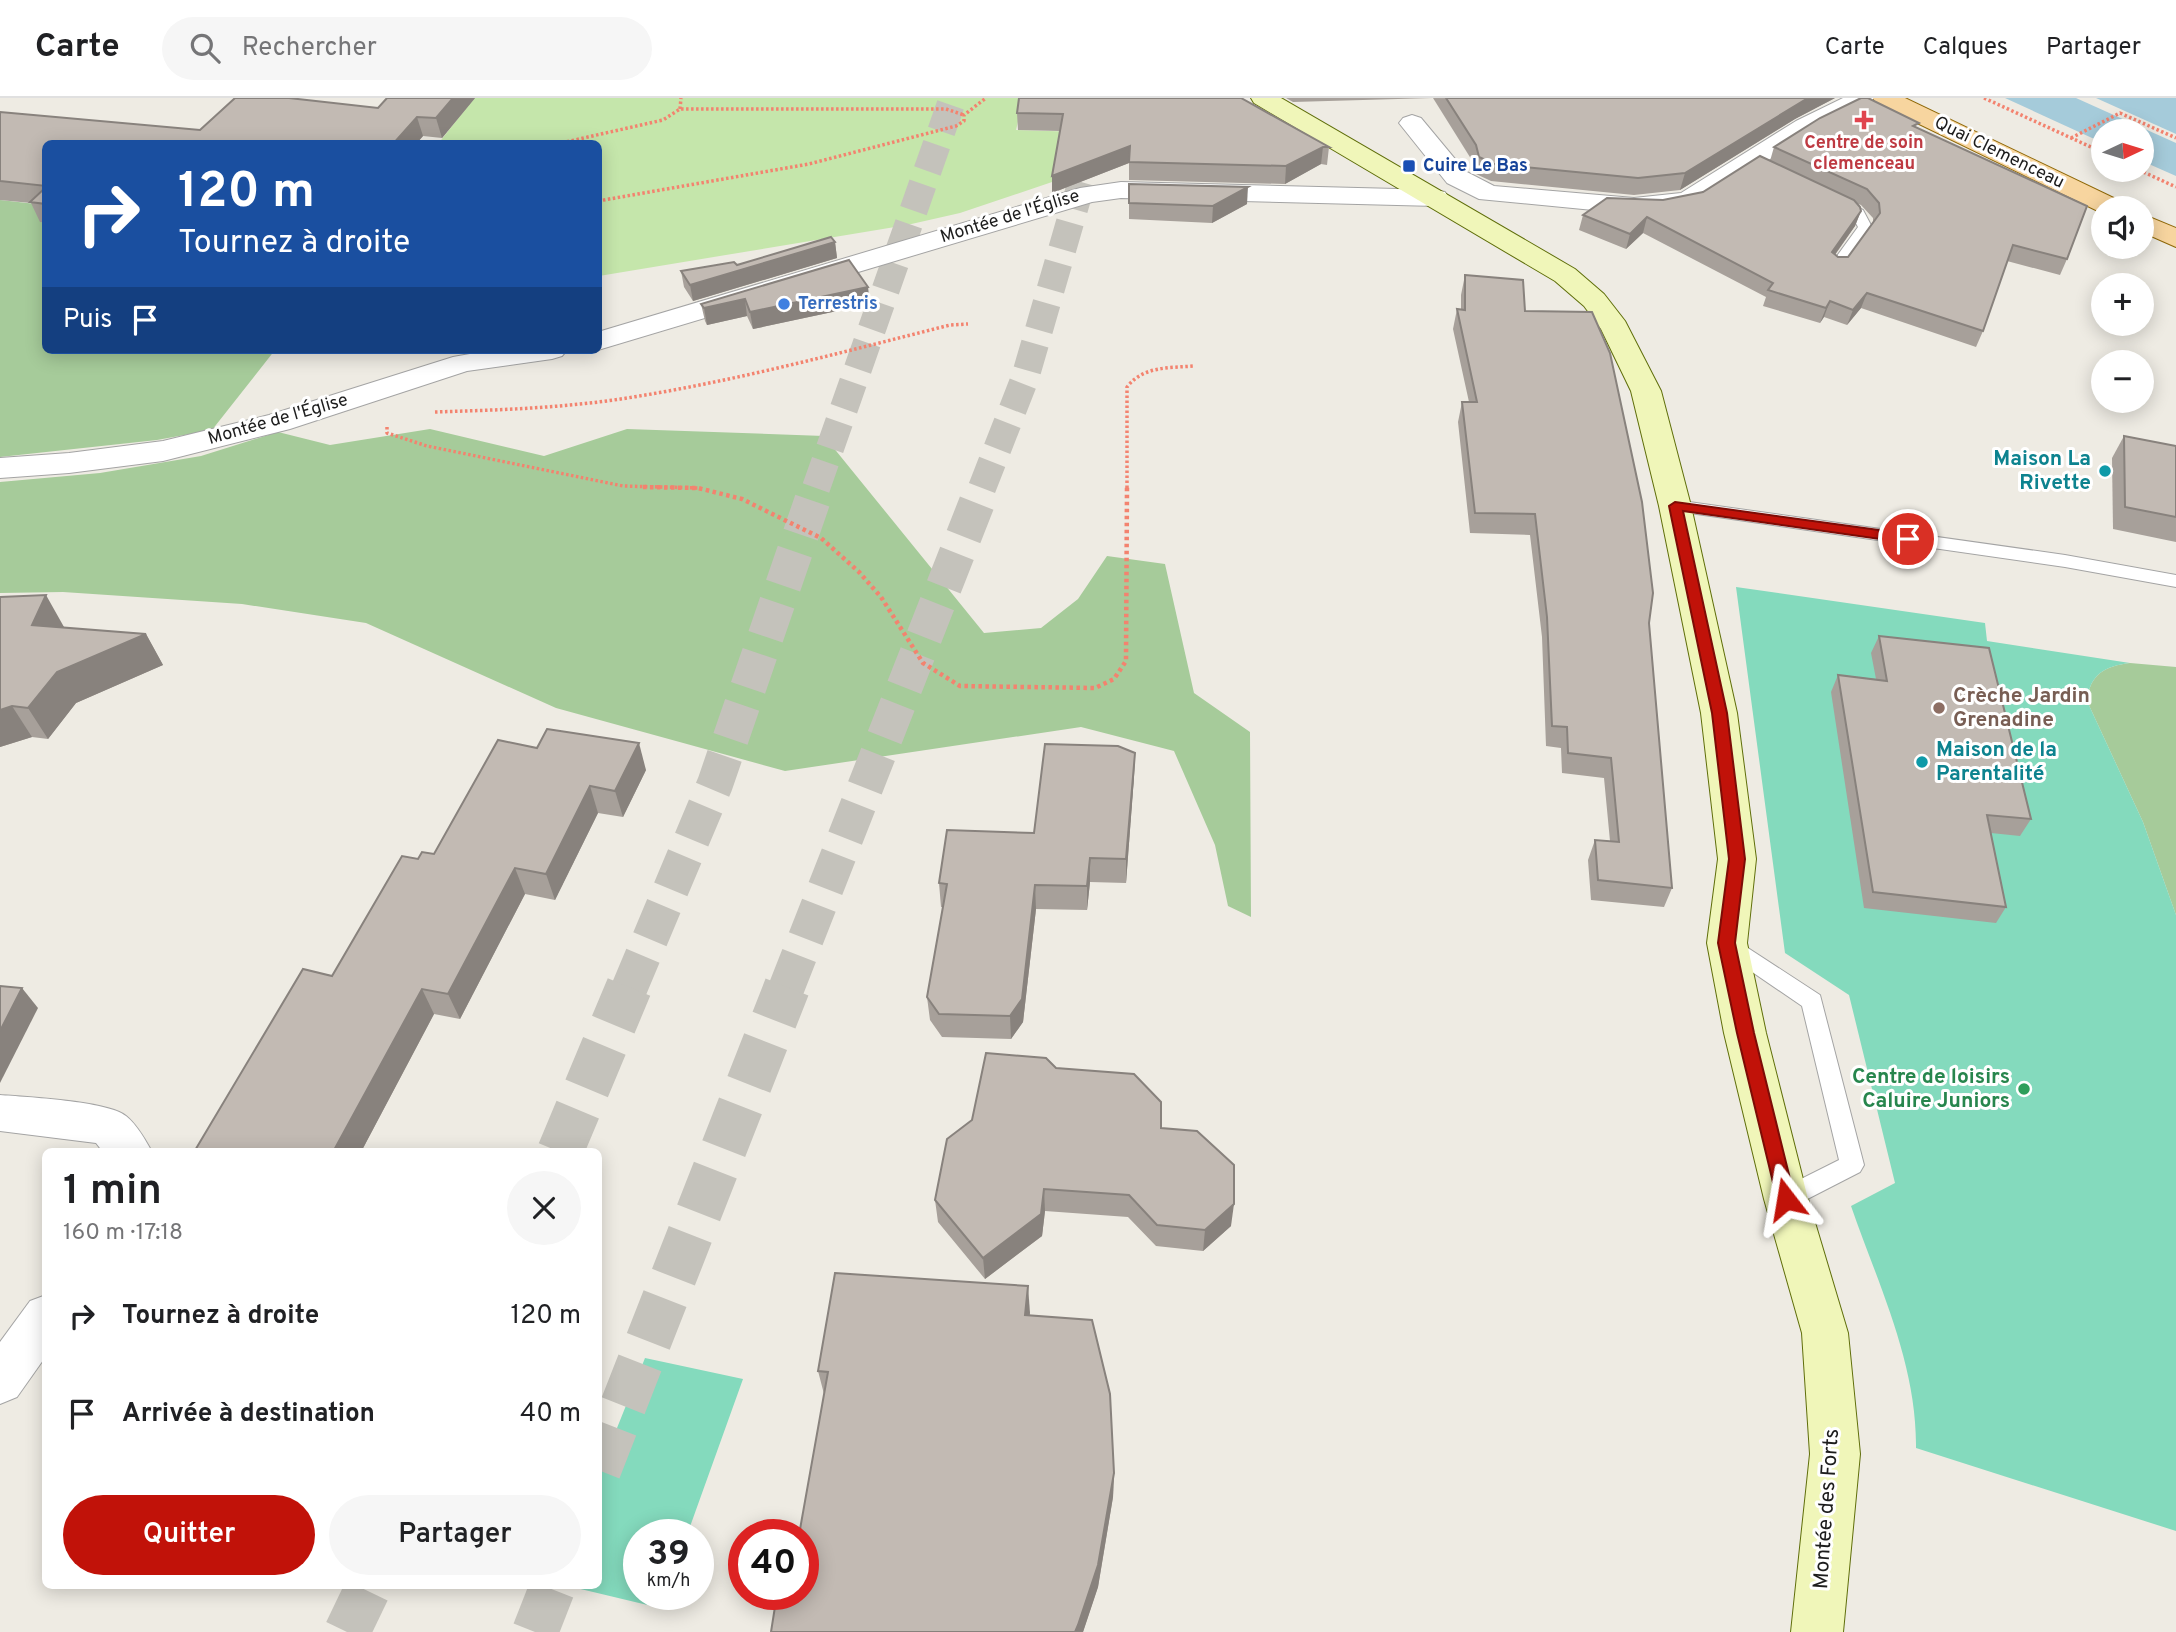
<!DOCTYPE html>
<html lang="fr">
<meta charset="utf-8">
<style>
body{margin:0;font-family:Overpass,sans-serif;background:#f6f6f6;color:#202124;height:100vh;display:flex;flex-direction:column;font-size:26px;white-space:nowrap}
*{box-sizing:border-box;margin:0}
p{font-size:23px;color:#757577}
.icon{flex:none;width:38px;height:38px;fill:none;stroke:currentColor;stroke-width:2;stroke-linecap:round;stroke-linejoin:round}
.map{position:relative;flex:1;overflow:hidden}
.sheet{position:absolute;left:42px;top:1050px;width:560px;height:441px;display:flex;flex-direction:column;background:#fff;border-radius:10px;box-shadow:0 4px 18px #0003}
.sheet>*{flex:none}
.top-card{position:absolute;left:42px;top:42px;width:560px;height:214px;border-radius:10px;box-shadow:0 4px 18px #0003;background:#1a4fa0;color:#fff;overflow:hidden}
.needle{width:46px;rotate:86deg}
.controls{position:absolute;left:2091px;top:21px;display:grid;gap:14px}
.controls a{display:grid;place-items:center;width:63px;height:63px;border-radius:50%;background:#fff;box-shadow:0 4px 18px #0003;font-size:35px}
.speed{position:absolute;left:623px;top:1421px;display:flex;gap:14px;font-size:35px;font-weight:700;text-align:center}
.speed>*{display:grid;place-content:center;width:91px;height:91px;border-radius:50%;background:#fff;box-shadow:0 4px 18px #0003;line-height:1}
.speed small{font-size:18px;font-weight:400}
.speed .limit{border:10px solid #d22;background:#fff;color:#111}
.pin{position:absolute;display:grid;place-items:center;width:60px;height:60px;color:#fff;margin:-30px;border:4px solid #fff;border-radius:50%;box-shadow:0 2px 7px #0007}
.me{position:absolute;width:77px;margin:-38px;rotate:346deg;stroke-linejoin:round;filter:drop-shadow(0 0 5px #0008)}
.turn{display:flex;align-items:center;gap:24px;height:147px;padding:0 21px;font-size:32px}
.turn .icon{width:91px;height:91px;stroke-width:2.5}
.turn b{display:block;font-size:49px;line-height:60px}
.then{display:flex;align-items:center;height:66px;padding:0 21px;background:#0003;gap:14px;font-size:26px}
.round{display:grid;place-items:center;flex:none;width:74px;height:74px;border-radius:37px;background:#f6f6f6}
.head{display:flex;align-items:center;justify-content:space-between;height:119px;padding:0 21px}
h1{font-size:42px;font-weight:600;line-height:52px}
.action{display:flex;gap:14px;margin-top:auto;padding:14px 21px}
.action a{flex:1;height:80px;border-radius:42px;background:#c11209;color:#fff;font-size:28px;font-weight:600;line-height:80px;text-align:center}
.action a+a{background:#f6f6f6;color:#202124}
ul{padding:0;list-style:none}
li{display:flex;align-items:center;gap:21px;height:98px;padding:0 21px}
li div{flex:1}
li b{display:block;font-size:26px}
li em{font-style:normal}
header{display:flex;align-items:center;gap:42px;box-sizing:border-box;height:98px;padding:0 35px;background:#fff;border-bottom:2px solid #e0e0e0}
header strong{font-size:33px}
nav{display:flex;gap:38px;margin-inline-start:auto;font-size:24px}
.search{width:490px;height:63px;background:#f6f6f6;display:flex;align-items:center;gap:18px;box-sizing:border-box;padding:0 24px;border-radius:38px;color:#757577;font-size:26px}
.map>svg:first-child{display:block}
</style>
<header>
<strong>Carte</strong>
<div class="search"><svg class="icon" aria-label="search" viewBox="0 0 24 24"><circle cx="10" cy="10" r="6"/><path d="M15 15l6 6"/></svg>Rechercher</div>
<nav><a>Carte</a><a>Calques</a><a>Partager</a></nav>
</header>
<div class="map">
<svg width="2176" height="1534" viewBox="0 0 2176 1534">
<rect width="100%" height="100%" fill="#eeebe3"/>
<!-- grass -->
<polygon fill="#c5e6ab" points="474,0 1104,0 1022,7 1016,32 1082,34 1055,83 960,115 907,127 599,178 598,46 438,46"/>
<!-- forest -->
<g fill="#a6cb9a">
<polygon points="0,102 45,107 41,124 46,125 46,252 275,252 212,332 157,342 0,359"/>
<polygon points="430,331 544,358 627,331 824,338 984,535 1041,530 1078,501 1107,458 1165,466 1194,595 1250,634 1251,819 1228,808 1215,747 1174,653 1081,629 785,673 556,610 366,525 242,506 63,494 0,495 0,384 100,375 201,358 278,334 330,347"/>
<path d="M2130 565 2176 569V817L2143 724 2087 603C2090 576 2105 568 2130 565Z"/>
</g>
<!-- pitch -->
<g fill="#84dabd">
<path d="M1736 489 1985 525 1987 543 2130 565C2105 568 2090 576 2087 603L2143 724 2176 817V1433L1916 1350C1917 1265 1878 1186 1851 1108L1895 1085 1849 897 1785 855Z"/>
<polygon points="645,1260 743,1281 687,1437 639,1437 639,1496 665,1496 660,1510 568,1488 598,1488 599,1375"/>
</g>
<!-- water -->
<polygon fill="#a5cbda" points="2005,0 2176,0 2176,78 2142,63 2142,33 2104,33 2103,45"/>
<!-- pier -->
<polygon fill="#eeebe3" points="2076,0 2096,0 2176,36 2176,45"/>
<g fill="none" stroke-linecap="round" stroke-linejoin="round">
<!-- highway-tunnel-far2 -->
<g stroke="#c4c2bb" stroke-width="28" stroke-dasharray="28 14" stroke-linecap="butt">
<polyline points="816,390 953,0"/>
<polyline points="982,390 1025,280 1106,0"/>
</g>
<!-- highway-tunnel-far1 -->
<g stroke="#c4c2bb" stroke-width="36" stroke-dasharray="36 18" stroke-linecap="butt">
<polyline points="629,891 715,686 817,389"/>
<polyline points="786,891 983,389"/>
</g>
<!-- highway-tunnel -->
<g stroke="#c4c2bb" stroke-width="46" stroke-dasharray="46 23" stroke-linecap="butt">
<polyline points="560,1054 629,889"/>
<polyline points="598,1372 787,889"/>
<polyline points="347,1534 369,1488"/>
<polyline points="535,1534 553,1488"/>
</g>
<!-- lane casing -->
<g stroke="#a4a4a4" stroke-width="2">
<g id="lane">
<polygon points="1834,99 1863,112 1872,129 1842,172 1837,174 1829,169 1858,129 1852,118 1829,106 1827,103 1829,100"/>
<polygon points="1675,402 2065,457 2176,477 2176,489 2065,469 1669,412 1666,408"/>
<polygon points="1728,837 1820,897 1864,1067 1860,1074 1786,1112 1777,1109 1774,1101 1777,1093 1839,1062 1802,908 1720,852 1717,846 1720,840"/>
</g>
</g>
<!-- street casing -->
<g stroke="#a4a4a4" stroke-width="2">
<g id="street">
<polygon points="1843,0 1874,0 1871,5 1814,33 1698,107 1659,115 1634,116 1479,101 1447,85 1399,25 1403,20 1412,17 1421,20 1465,73 1494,88 1634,100 1681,95 1796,23"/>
<polygon points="1121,84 1436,92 1445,94 1449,100 1445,106 1436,108 1121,100 1092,104 598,252 598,234 1080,90"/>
<polygon points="492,252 567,252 562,258 552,261 467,273 290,331 163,363 69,375 0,380 0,360 69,355 163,343 269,317 453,259"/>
<path d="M0 997C25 999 108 1003 126 1018 137 1027 145 1041 152 1054H103L96 1045 0 1033Z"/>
<polygon points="46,1197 46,1258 17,1299 0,1306 0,1244 30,1203"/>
</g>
</g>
<!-- secondary casing -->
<g stroke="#5f6e0a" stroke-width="2">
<polygon id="secondary" points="1251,0 1281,0 1575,171 1604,196 1625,223 1661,293 1691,408 1737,615 1756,761 1747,845 1766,935 1808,1101 1848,1235 1860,1356 1843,1534 1791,1534 1810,1356 1802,1235 1764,1101 1724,935 1707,845 1718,761 1701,615 1659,408 1631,293 1601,231 1584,208 1555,183 1254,5"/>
</g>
<!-- primary casing -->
<g stroke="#8f6807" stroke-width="2">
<g id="primary">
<polygon points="1873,0 1905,0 2122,104 2126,110 2104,110 2104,116 1876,5"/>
<polygon points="2142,116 2176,130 2176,149 2142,134"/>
</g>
</g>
<!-- path-far1 -->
<g stroke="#f3836f" stroke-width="3.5" stroke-dasharray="2.5 2.5" stroke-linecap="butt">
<polyline points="1984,0 2104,55"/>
<polyline points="680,11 681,0"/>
<polyline points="2071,40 2120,15 2176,40"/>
<polyline points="557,46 663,22 680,11 946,11 964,17"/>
<polyline points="2139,72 2176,89"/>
<polyline points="598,103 809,66 956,28 964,23 964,17 986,0"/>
<path d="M435 314C499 312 564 310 627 300 736 283 843 254 950 227L968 226"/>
<polyline points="387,329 387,335 427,348 623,388 699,390"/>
<path d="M1127 390V289C1143 268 1169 270 1193 268"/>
</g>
<!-- path -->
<polyline stroke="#f3836f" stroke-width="4.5" stroke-dasharray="3.5 3.5" stroke-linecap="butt" points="643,389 698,390 742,401 821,440 859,474 881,499 923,565 960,588 1095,590 1114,581 1126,563 1127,389"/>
<!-- lane -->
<use href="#lane" fill="#fff" fill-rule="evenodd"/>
<!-- street -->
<use href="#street" fill="#fff" fill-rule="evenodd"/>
<!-- secondary -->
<use href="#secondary" fill="#f0f6b9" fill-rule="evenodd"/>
<!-- primary -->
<use href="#primary" fill="#f7d59f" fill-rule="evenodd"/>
</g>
<!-- wall -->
<g fill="#a7a09a" fill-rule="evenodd">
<polygon points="387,0 475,0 442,40 423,38 416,46 46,46 46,125 40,124 31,105 0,102 0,14 200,32 378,10"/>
<polygon points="1019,0 1329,49 1327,67 1321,66 1285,86 1129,82 1129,65 1052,95 1060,33 1018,32 1017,15"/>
<polygon points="1286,0 1835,0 1795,21 1680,92 1634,97 1491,83 1476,76 1473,64 1433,0 1293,4"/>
<path d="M1917 30 2067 161 2060 177 2007 163 1983 233 1976 249 1861 210 1847 227 1824 219 1820 225 1763 208 1766 199 1643 135 1626 151 1579 132 1583 117 1703 94 1770 63 1774 49ZM1856 105 1861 107 1873 120V124L1848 159H1838L1835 157 1855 128 1861 113Z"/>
<polygon points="1129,86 1247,106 1212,125 1129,121"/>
<polygon points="835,144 837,160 693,203 684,189 681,173 737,167"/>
<polygon points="849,162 870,206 753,231 747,218 707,227 705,223 701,206"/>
<polygon points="1465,177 1525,213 1649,525 1672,790 1664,809 1591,802 1588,762 1595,742 1610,743 1604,680 1562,675 1561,650 1546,648 1542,539 1530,437 1470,435 1458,324 1462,304 1469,304 1453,231 1457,211 1461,212 1461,197"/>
<polygon points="2124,338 2176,348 2176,444 2113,431 2112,360"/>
<polygon points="0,499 64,529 64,530 146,536 163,567 76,605 48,641 32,639 0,649"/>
<polygon points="1879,538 2031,721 2020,738 1991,735 2006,809 1996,825 1864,810 1831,594 1838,577 1876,581 1871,555"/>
<polygon points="498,642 646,672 623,719 598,715 555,802 525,796 460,921 434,916 361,1054 194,1054 332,878 418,761 434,756"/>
<polygon points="1135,655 1134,679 1126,785 1090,784 1087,812 1036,811 1023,924 1011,941 942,939 930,922 927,899 943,809 941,809 939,785 1034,735"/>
<polygon points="1056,970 1161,1030 1231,1128 1203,1153 1156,1148 1128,1119 1045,1113 1042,1138 985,1181 938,1124 935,1102 972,1022"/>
<polygon points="1029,1217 1114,1375 1113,1399 1098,1489 1083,1534 771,1534 803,1496 824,1296 818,1273"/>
</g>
<!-- shaded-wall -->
<g fill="#88827d">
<polygon points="453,0 475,0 442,40 436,20"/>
<polygon points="1808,0 1835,0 1795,21 1680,92 1685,75"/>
<polygon points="417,19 423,38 416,46 393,46"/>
<polygon points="1130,48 1129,65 1052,95 1052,78"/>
<polygon points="1323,49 1321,66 1285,86 1286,68"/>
<polygon points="1248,89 1247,106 1212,125 1213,108"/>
<polygon points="1861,113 1855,128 1826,169 1832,154"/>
<polygon points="1647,119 1643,135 1626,151 1630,136"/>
<polygon points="835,144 837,160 693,203 690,187"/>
<polygon points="868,189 870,206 753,231 750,214"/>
<polygon points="1867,195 1861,210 1847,227 1853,212"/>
<polygon points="745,201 747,218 707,227 704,210"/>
<polygon points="1830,203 1824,219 1820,225 1826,210"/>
<polygon points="46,497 64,529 51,559 32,527"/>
<polygon points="146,536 163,567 76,605 48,641 28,610 57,574"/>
<polygon points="12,608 32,639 0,649 0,612"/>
<polygon points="639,645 646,672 623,719 615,693"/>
<polygon points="1135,655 1134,679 1126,785 1126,761"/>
<polygon points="590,688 598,715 555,802 546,776"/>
<polygon points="1090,760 1090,784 1087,812 1087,788"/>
<polygon points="515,770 525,796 460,921 448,896"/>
<polygon points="1035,787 1036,811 1023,924 1011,941 1010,918"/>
<polygon points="22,890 38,910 0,985 0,933"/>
<polygon points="422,891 434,916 361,1054 333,1054"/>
<polygon points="1044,1091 1045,1113 1042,1138 985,1181 983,1160"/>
<polygon points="1234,1106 1231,1128 1203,1153 1205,1132"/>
<polygon points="1028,1188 1030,1215 1027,1243 1025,1217"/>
<polygon points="1114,1375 1113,1399 1098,1489 1083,1534 1075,1534"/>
</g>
<!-- building -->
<g fill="#c2bab3" stroke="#88827d" stroke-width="2">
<polygon points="235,0 289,0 378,10 387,0 453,0 436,20 417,19 393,46 46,46 46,88 0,83 0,14 200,32"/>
<polygon points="1019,0 1241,0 1329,49 1323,49 1286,68 1129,64 1130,48 1052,78 1063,16 1017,15"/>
<polygon points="1446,0 1808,0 1685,75 1638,80 1494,66 1479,59 1476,47"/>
<polygon points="1861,0 1868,0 1919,25 1913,28 2087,108 2067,161 2013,147 1983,233 1867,195 1853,212 1830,203 1826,210 1768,192 1773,185 1647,119 1630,136 1583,117 1607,100 1663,102 1703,94 1760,58 1854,102 1860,109 1861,113 1832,154 1838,159 1848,159 1880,115 1879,105 1867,91 1774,49 1820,20"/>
<polygon points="1129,86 1248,89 1213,108 1129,105"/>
<polygon points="46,89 46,106 30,104"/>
<polygon points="831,139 835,144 690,187 681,173 734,164 737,167"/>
<polygon points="849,162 868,189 750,214 745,201 704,210 701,206"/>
<polygon points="1465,177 1523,182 1525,213 1592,214 1610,255 1642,404 1653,495 1649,525 1672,790 1598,782 1595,742 1619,744 1611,660 1568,655 1567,629 1552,628 1547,519 1535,416 1475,415 1462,304 1477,304 1457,211 1465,212"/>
<polygon points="2124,338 2176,348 2176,419 2125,409"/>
<polygon points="46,497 32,527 146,536 57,574 28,610 12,608 0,612 0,499"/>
<polygon points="1879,538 1989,550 2031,721 1987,717 2006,809 1873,794 1838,577 1887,583"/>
<polygon points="547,631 639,645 615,693 590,688 546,776 515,770 448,896 422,891 333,1054 194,1054 303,871 332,878 402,758 418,761 422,754 434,756 498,642 537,650"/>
<polygon points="1045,646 1118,648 1135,655 1126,761 1090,760 1087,788 1035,787 1022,901 1010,918 939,916 927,899 947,786 939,785 947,732 1034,735"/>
<polygon points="0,888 22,890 0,933"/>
<polygon points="986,955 1046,960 1056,970 1134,976 1161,1004 1161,1030 1197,1033 1234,1067 1234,1106 1205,1132 1157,1127 1129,1097 1044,1091 1041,1116 983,1160 935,1102 947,1041 972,1022"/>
<polygon points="835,1175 1028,1188 1025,1217 1092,1222 1110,1296 1114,1375 1098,1467 1078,1527 1075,1534 771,1534 777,1496 803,1496 803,1437 799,1437 828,1274 818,1273"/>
</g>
<!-- route -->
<polygon fill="#c11209" stroke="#7d0c06" stroke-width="2" points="1675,404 1908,436 1915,441 1908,445 1683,413 1727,615 1745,761 1735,845 1754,935 1795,1101 1792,1107 1786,1109 1779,1107 1777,1101 1737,935 1718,845 1729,761 1712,615 1669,408"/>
<!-- markers -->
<path fill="#e0444e" stroke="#fff" stroke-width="2.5" d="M1860.5 11.5h7v7h7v7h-7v7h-7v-7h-7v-7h7z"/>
<rect fill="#1a4fb4" stroke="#fff" stroke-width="2.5" x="1402" y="61" width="14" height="14" rx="3.5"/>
<circle fill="#3f7fe0" stroke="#fff" stroke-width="2.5" cx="784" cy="206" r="7"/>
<g fill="#0f9aa8" stroke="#fff" stroke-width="2.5">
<circle cx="2105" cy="373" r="7"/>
<circle cx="1922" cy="664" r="7"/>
</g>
<circle fill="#8d6e63" stroke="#fff" stroke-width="2.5" cx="1939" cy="610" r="7"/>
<circle fill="#2e9e5b" stroke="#fff" stroke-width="2.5" cx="2024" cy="991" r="7"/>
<g text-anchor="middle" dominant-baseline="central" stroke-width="6" stroke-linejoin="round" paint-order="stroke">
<!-- far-health labels -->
<g font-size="18" font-weight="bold" fill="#be3a42" stroke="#fff">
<text x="1864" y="45">Centre de soin<tspan x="1864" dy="21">clemenceau</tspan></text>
</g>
<!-- far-street labels -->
<g font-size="18" fill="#1d1d1d" stroke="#fff">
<text transform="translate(1999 55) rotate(26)">Quai Clemenceau</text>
<text transform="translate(1010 119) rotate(-17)">Montée de l'Église</text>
<text transform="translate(278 322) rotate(-16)">Montée de l'Église</text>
</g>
<!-- far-transit labels -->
<g font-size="18" font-weight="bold" fill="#164399" stroke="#fff" text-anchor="start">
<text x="1423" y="68">Cuire Le Bas</text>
</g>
<!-- far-shop labels -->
<g font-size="18" font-weight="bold" fill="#366cbe" stroke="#fff" text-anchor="start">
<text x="798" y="206">Terrestris</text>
</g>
<!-- culture labels -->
<g font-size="21" font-weight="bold" fill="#0d838f" stroke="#fff" text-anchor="end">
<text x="2091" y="361">Maison La<tspan x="2091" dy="24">Rivette</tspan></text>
<text x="1936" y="652" text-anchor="start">Maison de la<tspan x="1936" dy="24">Parentalité</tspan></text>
</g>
<!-- education labels -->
<g font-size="21" font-weight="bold" fill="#785e54" stroke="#fff" text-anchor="start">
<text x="1953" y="598">Crèche Jardin<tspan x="1953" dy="24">Grenadine</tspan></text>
</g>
<!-- leisure labels -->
<g font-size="21" font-weight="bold" fill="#27864d" stroke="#fff" text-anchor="end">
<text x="2010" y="979">Centre de loisirs<tspan x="2010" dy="24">Caluire Juniors</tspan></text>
</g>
<!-- street labels -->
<g font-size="21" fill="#1d1d1d" stroke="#fff">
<text transform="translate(1827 1411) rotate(-86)">Montée des Forts</text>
</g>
</g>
</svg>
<div class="controls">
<a><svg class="needle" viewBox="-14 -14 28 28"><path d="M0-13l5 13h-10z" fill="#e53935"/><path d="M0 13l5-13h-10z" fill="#757577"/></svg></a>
<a><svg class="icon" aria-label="sound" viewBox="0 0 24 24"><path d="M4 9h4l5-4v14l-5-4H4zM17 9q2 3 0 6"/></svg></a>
<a>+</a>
<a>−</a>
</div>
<div class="speed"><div>39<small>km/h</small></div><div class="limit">40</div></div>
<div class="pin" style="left:1908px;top:441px;background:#d93025"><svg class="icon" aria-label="arrive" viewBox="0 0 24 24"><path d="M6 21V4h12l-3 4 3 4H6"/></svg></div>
<svg class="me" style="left:1786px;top:1101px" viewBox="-20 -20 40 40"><path d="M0-17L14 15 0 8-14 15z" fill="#c11209" stroke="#fff" stroke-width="4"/></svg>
<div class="top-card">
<div class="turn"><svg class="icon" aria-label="right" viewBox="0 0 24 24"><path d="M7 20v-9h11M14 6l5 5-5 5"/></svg><div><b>120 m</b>Tournez à droite</div></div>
<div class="then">Puis<svg class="icon" aria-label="arrive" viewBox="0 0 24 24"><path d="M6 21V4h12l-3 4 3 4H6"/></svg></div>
</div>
<section class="sheet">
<div class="head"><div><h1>1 min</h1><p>160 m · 17:18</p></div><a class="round"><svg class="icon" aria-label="close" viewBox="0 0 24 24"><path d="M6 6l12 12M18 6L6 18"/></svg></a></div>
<ul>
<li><svg class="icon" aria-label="right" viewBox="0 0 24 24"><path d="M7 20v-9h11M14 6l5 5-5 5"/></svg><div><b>Tournez à droite</b></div><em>120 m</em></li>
<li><svg class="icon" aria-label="arrive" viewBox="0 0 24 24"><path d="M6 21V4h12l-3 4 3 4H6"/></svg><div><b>Arrivée à destination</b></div><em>40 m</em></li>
</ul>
<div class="action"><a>Quitter</a><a>Partager</a></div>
</section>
</div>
